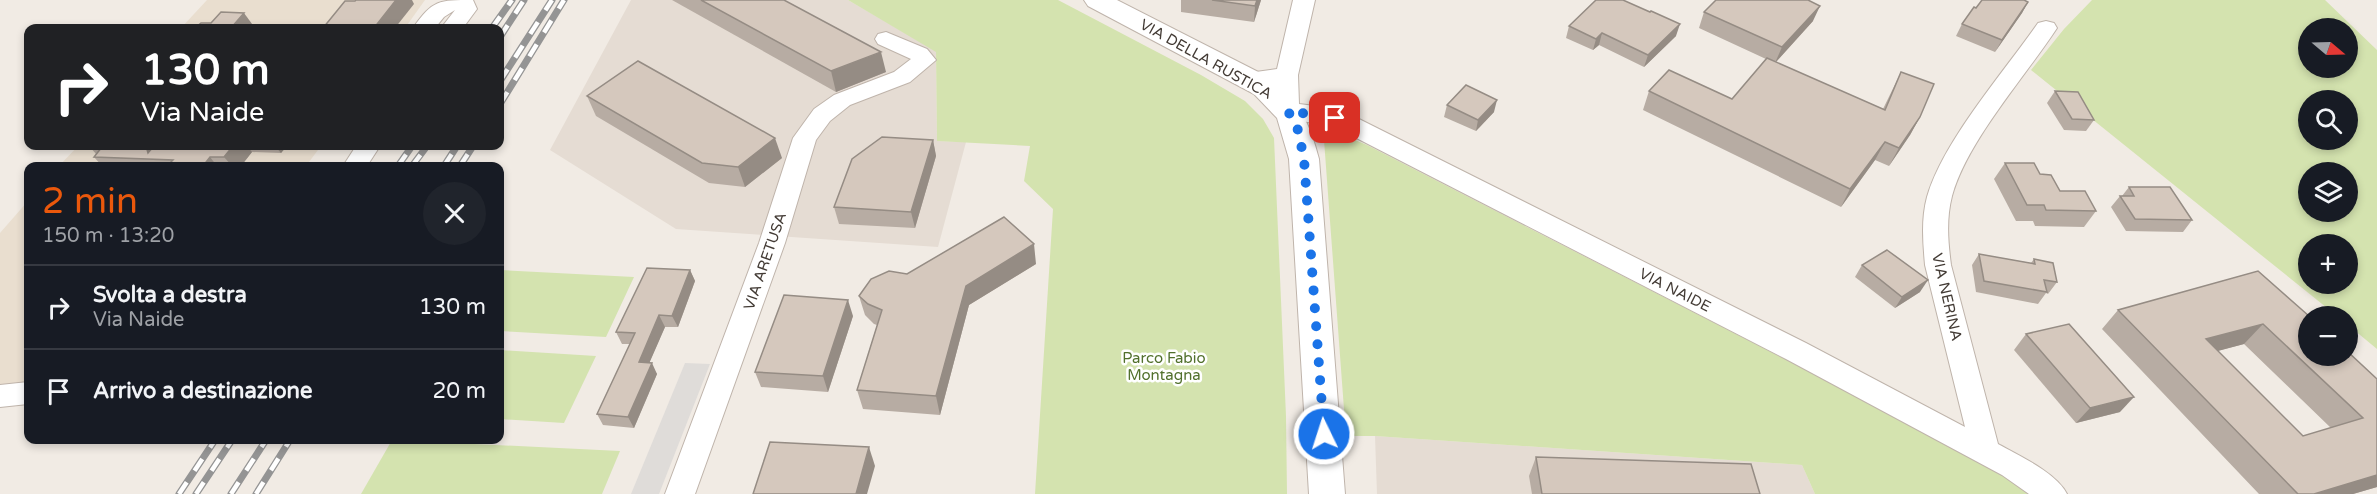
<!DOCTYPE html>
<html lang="it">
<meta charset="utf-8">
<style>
body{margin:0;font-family:"Varela Round",sans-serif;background:#20242c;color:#f1f3f6;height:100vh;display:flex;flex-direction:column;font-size:22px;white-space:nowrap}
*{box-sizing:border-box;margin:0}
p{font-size:20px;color:#9ea1a6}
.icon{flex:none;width:33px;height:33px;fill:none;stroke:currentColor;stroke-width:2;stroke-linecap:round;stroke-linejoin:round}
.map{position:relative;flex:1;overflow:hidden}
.sheet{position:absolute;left:24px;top:162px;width:480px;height:282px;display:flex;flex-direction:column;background:#171b24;border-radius:12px;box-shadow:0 3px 9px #0003}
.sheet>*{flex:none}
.top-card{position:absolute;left:24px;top:24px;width:480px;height:126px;border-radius:12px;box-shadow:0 3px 9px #0003;background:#202124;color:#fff;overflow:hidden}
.needle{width:39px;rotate:109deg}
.buttons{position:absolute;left:2298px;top:18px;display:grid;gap:12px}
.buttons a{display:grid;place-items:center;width:60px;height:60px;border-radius:50%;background:#171b24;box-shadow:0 3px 9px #0003;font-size:30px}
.pin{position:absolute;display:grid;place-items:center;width:51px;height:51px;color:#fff;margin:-26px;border-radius:12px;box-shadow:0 3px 9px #0006}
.me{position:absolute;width:66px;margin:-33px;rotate:356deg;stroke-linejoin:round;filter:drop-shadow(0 0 4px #0008)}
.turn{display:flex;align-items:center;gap:21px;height:126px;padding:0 18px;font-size:27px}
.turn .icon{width:78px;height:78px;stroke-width:2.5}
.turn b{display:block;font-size:42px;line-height:51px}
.round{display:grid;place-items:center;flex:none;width:63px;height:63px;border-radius:32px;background:#20242c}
.headline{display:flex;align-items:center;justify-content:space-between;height:102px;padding:0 18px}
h1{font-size:36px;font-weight:600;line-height:45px;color:#ea580c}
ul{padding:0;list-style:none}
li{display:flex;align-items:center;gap:18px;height:84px;padding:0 18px;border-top:2px solid #363941}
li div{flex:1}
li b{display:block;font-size:22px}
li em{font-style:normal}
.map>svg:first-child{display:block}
</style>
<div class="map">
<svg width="2377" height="494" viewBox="0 0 2377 494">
<rect width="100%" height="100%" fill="#f1ebe4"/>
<!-- residential -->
<g fill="#e5dcd3">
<polygon points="631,0 848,0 936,51 937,141 966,142 938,247 676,229 550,150"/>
<polygon points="1375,436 1802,465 1815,494 1377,494"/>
</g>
<!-- education -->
<g fill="#e9decf">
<polygon points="207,0 425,0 405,28 181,28"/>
<polygon points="78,146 321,146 306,166 59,166"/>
<polygon points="28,201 28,383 0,385 0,233"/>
</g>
<!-- green -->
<g fill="#d4e3af" fill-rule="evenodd">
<polygon points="848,0 1058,0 1201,75 1245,101 1263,119 1274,138 1286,416 1287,494 1035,494 1053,209 1024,181 1030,146 937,141 936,52"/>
<path d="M2092 0H2325L2377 50V349L2348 325V316H2337L2031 70 2064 29ZM2308 28H2348V68H2308ZM2308 100H2348V140H2308ZM2308 172H2348V212H2308ZM2308 244H2348V284H2308Z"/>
<polygon points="1328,132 1341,134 1367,145 1945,441 2035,494 1815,494 1802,465 1375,436 1346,436 1324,140"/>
<polygon points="500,270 634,277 606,337 500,331"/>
<polygon points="500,350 596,356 564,423 500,419"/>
<polygon points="392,440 620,451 602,494 361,494"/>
</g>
<!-- parking -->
<polygon fill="#dfdcd9" points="685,363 710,364 659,494 631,494"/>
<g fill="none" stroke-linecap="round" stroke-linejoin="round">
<!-- minor casing -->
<g stroke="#bfb4ab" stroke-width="2">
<g id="minor">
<path d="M473 0 477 9 463 28H441L455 10 444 17 435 28H413C433 0 438 0 473 0Z"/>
<path d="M1293 0H1315L1298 75 1299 104 1323 107 1351 115 1806 343 1965 427 1925 265C1923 242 1921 219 1927 197 1943 141 2004 72 2038 23L2046 21 2054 23 2057 28C2025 77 1967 141 1952 196 1946 219 1948 242 1951 265L1998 444C2018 455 2057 473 2067 494H2029L2002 475 1786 359 1335 127 1280 117 1276 111V84L1249 86 1241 84 1238 79 1241 74 1277 69Z"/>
<polygon points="886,32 927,49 936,60 910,82 850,105 830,121 816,140 785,243 695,494 665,494 759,243 793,138 814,109 834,95 894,72 911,59 878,44 875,39 878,34"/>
<polygon points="356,146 380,146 367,166 343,166"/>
<polygon points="28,382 28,404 0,407 0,385"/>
</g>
</g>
<!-- tertiary casing -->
<g stroke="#bfb4ab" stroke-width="2">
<path id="tertiary" d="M1084 0H1117L1274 80C1300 101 1311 128 1319 159L1345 494H1309L1289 159 1277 118 1254 94 1088 6Z"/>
</g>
<!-- minor -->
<use href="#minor" fill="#fff" fill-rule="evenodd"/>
<!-- tertiary -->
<use href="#tertiary" fill="#fff" fill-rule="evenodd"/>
<!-- rail casing -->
<g stroke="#949494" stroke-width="7">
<g id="rail">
<polyline points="492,28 512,0"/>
<polyline points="500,37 524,0"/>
<polyline points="500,81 552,0"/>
<polyline points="500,104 564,0"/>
<polyline points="398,166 412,146"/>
<polyline points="412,166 427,146"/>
<polyline points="444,166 457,146"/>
<polyline points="460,166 473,146"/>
<polyline points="179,494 215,440"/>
<polyline points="196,494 232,440"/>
<polyline points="231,494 266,440"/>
<polyline points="256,494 290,440"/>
</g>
</g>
<!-- rail -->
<use href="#rail" stroke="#fff" stroke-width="4.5" stroke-dasharray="14" stroke-linecap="butt"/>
</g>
<!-- wall -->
<g fill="#b7aca3" fill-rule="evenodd">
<polygon points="672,0 784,0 886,72 836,92"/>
<polygon points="1181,0 1261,0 1254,22 1181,12"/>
<polygon points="2028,2 2022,13 1995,52 1956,36 1962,24 1976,8"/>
<polygon points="1704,12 1813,21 1776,62 1883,109 1901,72 1920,117 1910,135 1889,166 1875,160 1841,207 1643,110 1649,91 1732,99 1766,59 1699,28"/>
<polygon points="1569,26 1676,36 1644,67 1599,45 1593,50 1566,38"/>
<polygon points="2055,91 2094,120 2086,131 2064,130 2047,103"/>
<polygon points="587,96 782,158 745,187 709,183 596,116"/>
<polygon points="1447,105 1494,112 1476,131 1444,117"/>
<polygon points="933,140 936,156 915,228 839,224 834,207"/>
<polygon points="91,146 287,146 281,153 252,152 241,166 102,166 94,157 96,154 90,147"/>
<polygon points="2005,163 2040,174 2060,191 2096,211 2084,227 2035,226 2033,221 2016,221 1994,179"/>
<polygon points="2129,187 2192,220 2183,232 2126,231 2111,207 2120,196 2122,196"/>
<polygon points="1979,254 2031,263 2034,259 2057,282 2048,294 2046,293 2038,304 1976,292 1972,265"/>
<polygon points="1036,264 969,305 940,415 863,409 857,390 877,325 874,324 865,315 859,296"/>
<polygon points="1862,265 1920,292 1895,308 1855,277"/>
<polygon points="690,270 695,281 678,327 665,327 649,363 657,374 634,428 603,425 597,414 630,344 622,344 616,332"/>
<path d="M2258 271 2377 379V487L2353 494H2259L2102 329 2118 310ZM2244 344 2331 428 2303 436 2217 351Z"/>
<polygon points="853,316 828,392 761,387 755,372"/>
<polygon points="2026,334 2120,412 2076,423 2014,350"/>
<polygon points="1536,457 1760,494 1532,494 1529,476"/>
</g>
<!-- shaded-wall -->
<g fill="#958c84">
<polygon points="396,0 412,0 414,4 395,28 374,28"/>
<polygon points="1257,0 1261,0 1254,22 1255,6"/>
<polygon points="2028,2 2022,13 1995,52 2002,40"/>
<polygon points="1820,6 1813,21 1775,63 1782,47"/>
<polygon points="244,13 255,28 231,28"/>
<polygon points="1680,24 1676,36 1644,67 1648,55"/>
<polygon points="1602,33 1599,45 1593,50 1596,39"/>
<polygon points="881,52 886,72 836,92 831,71"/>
<polygon points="1497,100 1494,112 1476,131 1478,120"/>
<polygon points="1920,117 1910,135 1889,166 1899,148"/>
<polygon points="775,138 782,158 745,187 738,167"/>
<polygon points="933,140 936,156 915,228 911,212"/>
<polygon points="1885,142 1875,160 1841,207 1850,189"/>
<polygon points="146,146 155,146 148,153"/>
<polygon points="233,146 247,146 252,152 241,166 232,166 224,157"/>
<polygon points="275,146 287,146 281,153"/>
<polygon points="210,157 217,166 203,166"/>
<polygon points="1034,244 1036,264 969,305 940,415 936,396 966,286"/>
<polygon points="690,270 695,281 678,327 672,316"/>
<polygon points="1928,280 1920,292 1895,308 1902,297"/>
<polygon points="848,300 853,316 828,392 823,376"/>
<polygon points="659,315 665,327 645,373 639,362"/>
<polygon points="2263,324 2244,344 2188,359 2206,339"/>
<polygon points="652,363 657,374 634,428 628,417"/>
<polygon points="2134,397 2120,412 2076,423 2090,408"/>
<polygon points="869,447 875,466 867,494 856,494"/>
<polygon points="2377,475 2377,487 2353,494 2314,494"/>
</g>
<!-- building -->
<g fill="#d5c8bd" stroke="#958c84" stroke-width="1.5" fill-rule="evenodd">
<polygon points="356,0 396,0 374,28 323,28 345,1 355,1"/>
<polygon points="701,0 784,0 881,52 831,71"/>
<polygon points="1212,0 1257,0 1255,6"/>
<polygon points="1596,0 1623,0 1650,12 1651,11 1680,24 1648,55 1602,33 1596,39 1569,26"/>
<polygon points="1716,0 1808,0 1820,6 1782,47 1704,12"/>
<polygon points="1982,0 2024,0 2028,2 2002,40 1962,24 1974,7 1976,8"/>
<polygon points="221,12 244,13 231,28 195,28 201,23 211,23"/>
<polygon points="1767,58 1885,110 1901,72 1934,84 1920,117 1899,148 1885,142 1850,189 1649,91 1669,70 1732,99"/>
<polygon points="638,61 775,138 738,167 702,163 587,96"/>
<polygon points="1466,85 1497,100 1478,120 1447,105"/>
<polygon points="2055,91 2078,92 2094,120 2072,119"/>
<polygon points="882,137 933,140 911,212 834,207 852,159"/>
<polygon points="91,146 146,146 148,153 154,146 233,146 224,157 210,157 203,166 167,166 173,160 94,157 102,147 90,147"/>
<polygon points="2005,163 2034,163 2040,174 2051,175 2060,191 2085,191 2096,211 2046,210 2044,205 2027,205"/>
<polygon points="2129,187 2170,187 2192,220 2135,219 2120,196 2134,196"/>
<polygon points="1004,217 1034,244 966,286 936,396 857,390 882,310 868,304 859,296 871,279 889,271 907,274"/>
<polygon points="1887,250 1928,280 1902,297 1862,265"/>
<polygon points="1979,254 2035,264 2034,259 2053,263 2057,282 2044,280 2047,292 1984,281"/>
<polygon points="647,268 690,270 672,316 659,315 639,362 652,363 628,417 597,414 635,333 616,332"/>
<path d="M2258 271 2309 316 2308 356H2348V352L2377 379V475L2314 494H2298L2118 310ZM2263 324 2363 418 2303 436 2206 339Z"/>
<polygon points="784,295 848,300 823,376 755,372"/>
<polygon points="2069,324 2134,397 2090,408 2026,334"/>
<polygon points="770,442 869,447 856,494 753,494"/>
<polygon points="1536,457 1751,464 1760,494 1542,494"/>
</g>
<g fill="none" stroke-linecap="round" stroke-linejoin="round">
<!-- route -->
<polyline stroke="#1a73e8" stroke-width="10" stroke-dasharray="0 18" points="1324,434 1304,159 1298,130 1288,111 1335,118"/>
</g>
<g text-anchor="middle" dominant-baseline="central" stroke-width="5" stroke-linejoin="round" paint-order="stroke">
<!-- street labels -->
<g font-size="15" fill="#433b35" stroke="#fff">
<text transform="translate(1206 59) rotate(29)">VIA DELLA RUSTICA</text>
<text transform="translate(765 261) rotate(-71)">VIA ARETUSA</text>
<text transform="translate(1675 290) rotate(27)">VIA NAIDE</text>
<text transform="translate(1947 297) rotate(77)">VIA NERINA</text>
</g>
<!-- park labels -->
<g font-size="15" fill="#51702c" stroke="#fff">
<text x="1164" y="358">Parco Fabio<tspan x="1164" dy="17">Montagna</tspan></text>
</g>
</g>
</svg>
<div class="buttons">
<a><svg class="needle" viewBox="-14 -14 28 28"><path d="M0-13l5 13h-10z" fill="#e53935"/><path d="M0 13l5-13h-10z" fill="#9ea1a6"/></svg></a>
<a><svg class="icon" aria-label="search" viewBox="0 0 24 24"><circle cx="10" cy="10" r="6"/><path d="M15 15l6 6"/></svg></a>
<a><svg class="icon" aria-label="layers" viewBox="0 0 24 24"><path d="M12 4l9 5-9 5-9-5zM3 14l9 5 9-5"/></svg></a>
<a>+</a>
<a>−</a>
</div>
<div class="pin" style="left:1335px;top:118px;background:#d93025"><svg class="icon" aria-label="arrive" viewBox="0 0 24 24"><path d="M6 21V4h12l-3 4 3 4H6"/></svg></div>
<svg class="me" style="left:1324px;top:434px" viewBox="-20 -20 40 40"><circle r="17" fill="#1a73e8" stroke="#fff" stroke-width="3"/><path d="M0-11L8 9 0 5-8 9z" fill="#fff"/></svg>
<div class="top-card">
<div class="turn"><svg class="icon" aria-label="right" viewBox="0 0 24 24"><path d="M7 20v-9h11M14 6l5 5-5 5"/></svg><div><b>130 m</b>Via Naide</div></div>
</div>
<section class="sheet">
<div class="headline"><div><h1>2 min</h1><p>150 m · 13:20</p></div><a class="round"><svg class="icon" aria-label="close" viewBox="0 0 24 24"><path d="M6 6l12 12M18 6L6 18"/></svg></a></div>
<ul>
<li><svg class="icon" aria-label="right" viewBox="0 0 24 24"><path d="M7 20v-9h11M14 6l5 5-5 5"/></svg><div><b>Svolta a destra</b><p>Via Naide</p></div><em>130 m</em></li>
<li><svg class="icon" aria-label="arrive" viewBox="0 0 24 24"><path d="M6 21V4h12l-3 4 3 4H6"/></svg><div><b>Arrivo a destinazione</b></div><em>20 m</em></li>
</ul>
</section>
</div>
